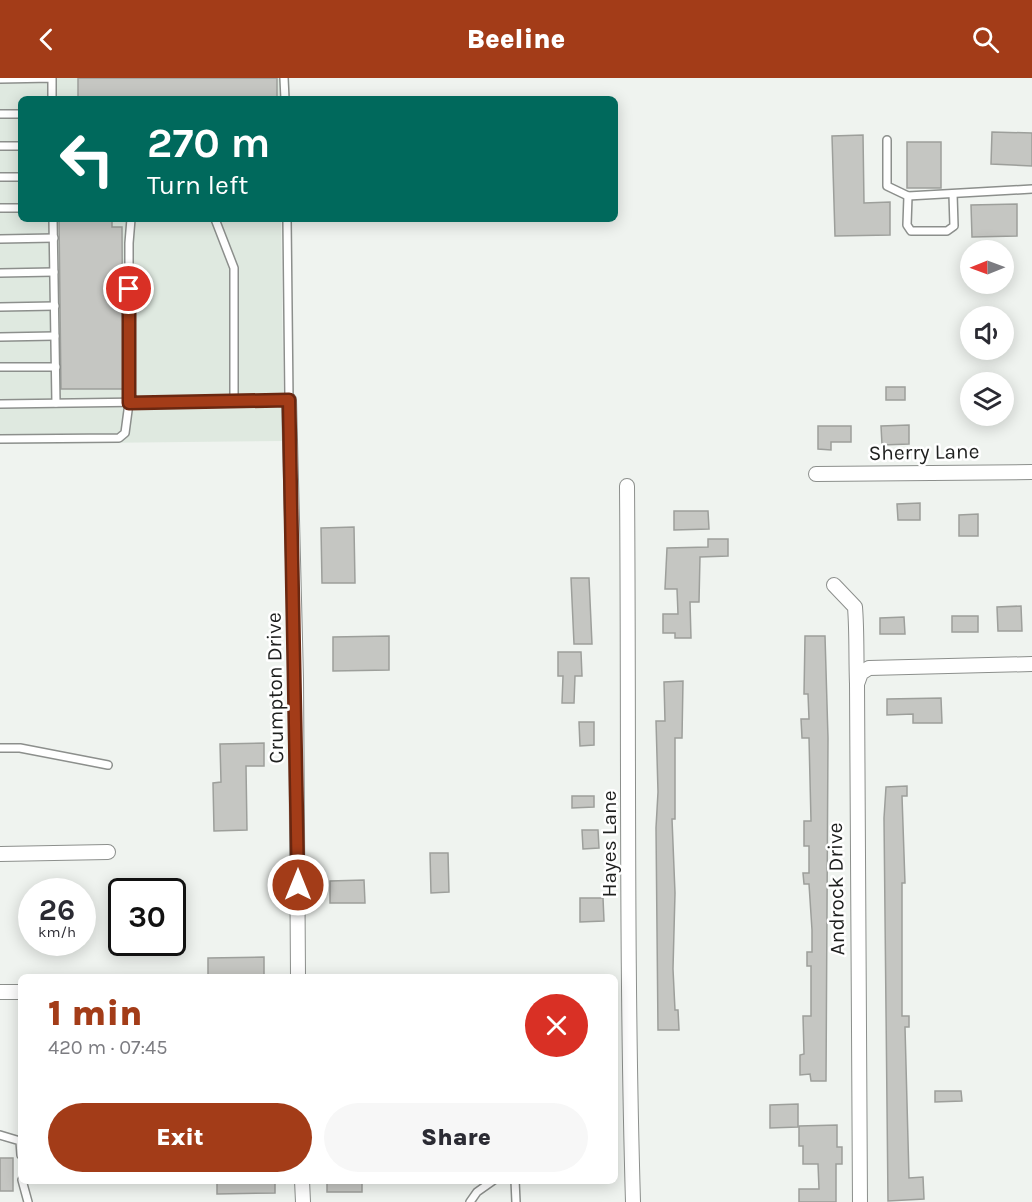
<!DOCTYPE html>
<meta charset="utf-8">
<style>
body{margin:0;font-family:Karla,sans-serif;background:#f7f7f7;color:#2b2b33;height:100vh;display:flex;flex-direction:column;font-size:22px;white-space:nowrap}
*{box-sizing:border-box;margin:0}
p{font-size:20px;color:#7c7c81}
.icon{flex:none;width:33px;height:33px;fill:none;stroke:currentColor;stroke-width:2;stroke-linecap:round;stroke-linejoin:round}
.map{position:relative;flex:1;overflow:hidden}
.drawer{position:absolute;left:18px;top:896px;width:600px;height:210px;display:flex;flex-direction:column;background:#fff;border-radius:9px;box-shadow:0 3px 15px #0003}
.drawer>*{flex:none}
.guide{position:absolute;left:18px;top:18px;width:600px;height:126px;border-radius:9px;box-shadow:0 3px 15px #0003;background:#00695c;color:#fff;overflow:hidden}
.needle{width:39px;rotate:269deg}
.fabs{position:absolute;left:960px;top:162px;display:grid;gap:12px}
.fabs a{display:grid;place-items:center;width:54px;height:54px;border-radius:50%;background:#fff;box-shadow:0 3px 15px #0003;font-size:30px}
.speed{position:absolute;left:18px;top:800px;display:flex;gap:12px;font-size:30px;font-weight:700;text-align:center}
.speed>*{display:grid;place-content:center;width:78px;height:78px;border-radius:50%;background:#fff;box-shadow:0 3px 15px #0003;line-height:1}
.speed small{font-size:15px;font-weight:400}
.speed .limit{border:3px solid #111;border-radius:9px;background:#fff;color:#111}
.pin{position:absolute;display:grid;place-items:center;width:51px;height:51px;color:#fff;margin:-26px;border:3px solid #fff;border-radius:50%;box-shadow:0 2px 6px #0007}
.me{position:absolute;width:66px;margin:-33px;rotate:0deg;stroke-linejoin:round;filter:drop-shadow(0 0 4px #0008)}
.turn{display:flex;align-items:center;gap:21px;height:126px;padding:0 30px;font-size:27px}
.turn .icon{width:78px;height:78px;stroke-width:2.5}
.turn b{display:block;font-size:42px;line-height:51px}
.round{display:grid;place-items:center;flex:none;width:63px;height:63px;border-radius:32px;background:#f7f7f7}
.head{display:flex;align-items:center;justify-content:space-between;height:102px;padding:0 30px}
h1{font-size:36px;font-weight:800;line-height:45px;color:#a33c18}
.action{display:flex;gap:12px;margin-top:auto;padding:12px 30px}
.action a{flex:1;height:69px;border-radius:36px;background:#a33c18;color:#fff;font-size:24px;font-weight:800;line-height:69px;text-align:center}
.action a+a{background:#f7f7f7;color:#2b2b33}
header{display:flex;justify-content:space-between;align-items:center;height:78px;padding:0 30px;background:#a33c18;color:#fff;font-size:27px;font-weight:800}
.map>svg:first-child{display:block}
</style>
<header><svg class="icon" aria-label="back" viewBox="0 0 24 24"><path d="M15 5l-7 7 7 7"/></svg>Beeline<svg class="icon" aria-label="search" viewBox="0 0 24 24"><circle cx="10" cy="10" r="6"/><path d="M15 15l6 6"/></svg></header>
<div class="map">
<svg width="1032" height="1124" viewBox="0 0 1032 1124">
<rect width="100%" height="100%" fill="#eff3ef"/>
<!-- built -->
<polygon fill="#dfe9e0" points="0,0 280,0 280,21 21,21 21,141 281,141 284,363 0,366"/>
<!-- building -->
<g fill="#c5c6c2" stroke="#9d9f9b" stroke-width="1.5">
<rect x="78" y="0" width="199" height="21"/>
<polygon points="992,54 1032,55 1032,88 991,86"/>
<polygon points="863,57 864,125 890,124 890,157 835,158 832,58"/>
<rect x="907" y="64" width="34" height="46"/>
<polygon points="1017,126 1017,158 972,159 971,127"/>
<polygon points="59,141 112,141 112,149 122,149 123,311 61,311"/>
<rect x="886" y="309" width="19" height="13"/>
<polygon points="909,347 909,366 882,367 881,348"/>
<polygon points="818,348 851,348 851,364 831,364 831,372 818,371"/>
<polygon points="920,425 920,442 898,442 897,426"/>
<polygon points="674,433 708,433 709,451 674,452"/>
<polygon points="978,436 978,458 959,458 959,437"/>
<polygon points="354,449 355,505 322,505 321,450"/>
<polygon points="708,461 728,461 728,478 700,479 699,524 690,524 691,560 675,560 675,555 663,555 663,536 678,536 677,511 665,511 667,470 708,469"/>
<polygon points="571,500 589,500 592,566 574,566"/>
<polygon points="1021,528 1022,553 998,553 997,529"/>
<rect x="952" y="538" width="26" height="16"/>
<polygon points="904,539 905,556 880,556 880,540"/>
<polygon points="389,558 389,592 333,593 333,559"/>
<polygon points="805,558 825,558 828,660 826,1003 811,1003 810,996 800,997 800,977 804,976 803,938 811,938 811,888 807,888 807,874 812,874 812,852 809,806 804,806 803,795 809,795 809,768 804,768 804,743 811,743 809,660 802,660 801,641 809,641 808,616 804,616"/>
<polygon points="558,574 581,574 582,598 575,598 574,625 562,625 563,598 558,598"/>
<polygon points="683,603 682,660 675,660 675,741 672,741 675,815 673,891 675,932 678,932 679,952 658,952 656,750 658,714 656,643 665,643 664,604"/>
<polygon points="941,620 942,645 913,645 913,636 887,637 887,621"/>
<polygon points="579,644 594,644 594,667 580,668"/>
<polygon points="264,665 264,688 246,688 247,752 214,753 213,705 221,704 220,666"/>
<polygon points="907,708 907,718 902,718 905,805 902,805 902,938 909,938 909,949 905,949 909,1100 923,1099 924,1121 888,1123 884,740 886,709"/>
<polygon points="572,718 594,718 594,729 572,730"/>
<polygon points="582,752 598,752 599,770 583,771"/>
<polygon points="430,775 448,775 449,814 431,815"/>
<polygon points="364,802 365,825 330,825 330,803"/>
<polygon points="580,820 603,820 604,843 580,844"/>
<polygon points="264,879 264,898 208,898 208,880"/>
<polygon points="935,1013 961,1013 962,1023 935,1024"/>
<polygon points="798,1026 798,1049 770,1050 770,1027"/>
<polygon points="837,1047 837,1069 842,1069 842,1086 836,1086 836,1124 799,1124 799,1111 819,1111 818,1086 803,1086 803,1068 799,1068 799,1048"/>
<rect x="0" y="1080" width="13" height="33"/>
<polygon points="217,1102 275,1102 275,1115 217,1116"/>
<rect x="327" y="1102" width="35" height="12"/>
</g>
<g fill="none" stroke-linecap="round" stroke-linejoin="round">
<!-- service casing -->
<g stroke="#8c8f8c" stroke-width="10">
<g id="service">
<polyline points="284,0 285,21"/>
<polyline points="0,1 52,0 52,21"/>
<polyline points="0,36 21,36"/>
<polyline points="887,62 887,108 908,118 1032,111"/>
<polyline points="0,68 21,68"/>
<polyline points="0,99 21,99"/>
<polyline points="908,118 907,147 911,153 947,153 954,148 953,116"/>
<polyline points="0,130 21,130"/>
<polyline points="53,141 56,325"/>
<polyline points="215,141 234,190 234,323"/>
<polyline points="0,161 54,160"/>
<polyline points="0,195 54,194"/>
<polyline points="0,229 55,228"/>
<polyline points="0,259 55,258"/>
<polyline points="0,289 56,289"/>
<polyline points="0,326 289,322 287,141"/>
<polyline points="0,361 119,360 125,355 129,325 129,165 131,141"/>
<polyline points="0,670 20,670 108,687"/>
<polyline points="0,1057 20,1063 21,1077"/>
<polyline points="22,1102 28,1124"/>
<polyline points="515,1102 516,1124"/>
<polyline points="470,1124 477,1114 494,1102"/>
</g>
</g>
<!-- minor casing -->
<g stroke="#8c8f8c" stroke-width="16">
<g id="minor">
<polyline points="289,322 296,601 298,898"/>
<polyline points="816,396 1032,394"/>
<path d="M627 408C629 646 626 885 633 1124"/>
<path d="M834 507 855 529C857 554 856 580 857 606L860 1124"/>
<polyline points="857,606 861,595 869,590 1032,586"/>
<polyline points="0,776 108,774"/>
<polyline points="0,914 21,914"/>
<polyline points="302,1102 303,1124"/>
</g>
</g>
<!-- service -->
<use href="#service" stroke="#fff" stroke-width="7"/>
<!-- minor -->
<use href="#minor" stroke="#fff" stroke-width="14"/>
</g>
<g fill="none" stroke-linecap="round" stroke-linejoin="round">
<!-- route casing -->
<g stroke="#6a2710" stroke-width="15">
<polyline id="route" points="129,211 129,325 289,322 298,807"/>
</g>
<!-- route -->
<use href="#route" stroke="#a33c18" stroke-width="10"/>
</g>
<g text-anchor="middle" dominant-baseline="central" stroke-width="5" stroke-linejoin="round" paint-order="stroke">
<!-- street labels -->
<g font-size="21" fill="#1e1f1e" stroke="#fff">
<text transform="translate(924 374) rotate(-1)">Sherry Lane</text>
<text transform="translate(275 610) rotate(-91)">Crumpton Drive</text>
<text transform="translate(609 766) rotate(-90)">Hayes Lane</text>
<text transform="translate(836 811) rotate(-91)">Androck Drive</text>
</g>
</g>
</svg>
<div class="fabs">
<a><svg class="needle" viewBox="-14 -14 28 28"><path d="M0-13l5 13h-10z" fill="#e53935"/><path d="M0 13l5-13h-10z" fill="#7c7c81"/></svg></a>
<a><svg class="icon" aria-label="sound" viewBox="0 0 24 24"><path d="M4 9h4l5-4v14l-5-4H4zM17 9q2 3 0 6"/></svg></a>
<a><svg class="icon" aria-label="layers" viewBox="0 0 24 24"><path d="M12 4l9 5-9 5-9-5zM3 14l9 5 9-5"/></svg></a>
</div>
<div class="speed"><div>26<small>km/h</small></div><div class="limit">30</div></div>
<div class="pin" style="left:129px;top:211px;background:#d93025"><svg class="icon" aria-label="arrive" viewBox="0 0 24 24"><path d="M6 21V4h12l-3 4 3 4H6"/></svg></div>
<svg class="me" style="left:298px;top:807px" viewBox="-20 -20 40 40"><circle r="17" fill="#a33c18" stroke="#fff" stroke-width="3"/><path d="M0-11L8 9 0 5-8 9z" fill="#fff"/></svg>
<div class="guide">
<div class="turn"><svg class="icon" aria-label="left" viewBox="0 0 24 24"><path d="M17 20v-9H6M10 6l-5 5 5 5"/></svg><div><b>270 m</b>Turn left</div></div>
</div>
<section class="drawer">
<div class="head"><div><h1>1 min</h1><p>420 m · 07:45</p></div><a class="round" style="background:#d93025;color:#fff"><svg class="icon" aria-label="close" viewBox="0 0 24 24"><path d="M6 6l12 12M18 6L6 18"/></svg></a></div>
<div class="action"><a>Exit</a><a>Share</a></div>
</section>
</div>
